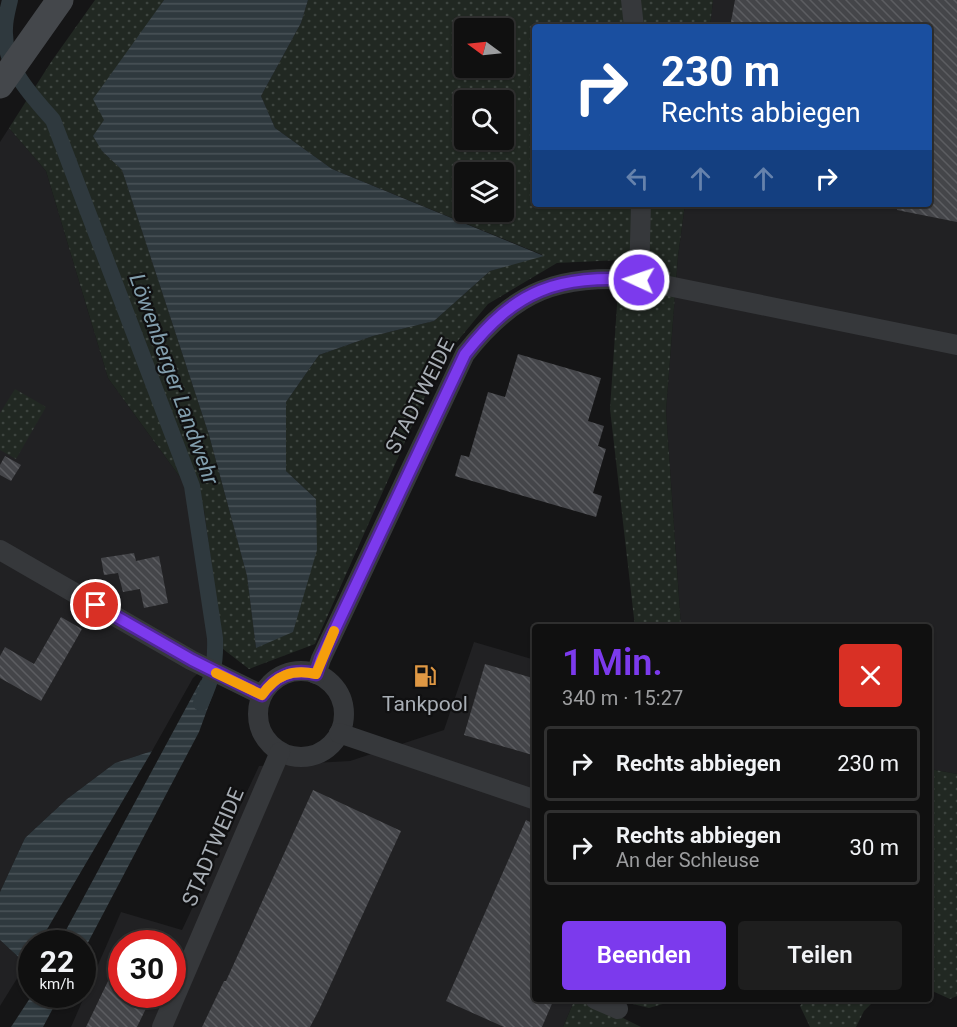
<!DOCTYPE html>
<html lang="de">
<meta charset="utf-8">
<style>
body{margin:0;font-family:Roboto,sans-serif;background:#1e1e1e;color:#f1f3f6;height:100vh;display:flex;flex-direction:column;font-size:22px;white-space:nowrap}
*{box-sizing:border-box;margin:0}
p{font-size:20px;color:#9c9d9f}
.icon{flex:none;width:33px;height:33px;fill:none;stroke:currentColor;stroke-width:2;stroke-linecap:round;stroke-linejoin:round}
.map{position:relative;flex:1;overflow:hidden}
.sheet{position:absolute;left:532px;top:624px;width:400px;height:378px;display:flex;flex-direction:column;background:#101010;border-radius:6px;box-shadow:0 2px 4px #0004,0 0 0 2px #303030}
.sheet>*{flex:none}
.top-card{position:absolute;left:532px;top:24px;width:400px;height:183px;border-radius:6px;box-shadow:0 2px 4px #0004,0 0 0 2px #303030;background:#1a4fa0;color:#fff;overflow:hidden}
.needle{width:39px;rotate:285deg}
.tools{position:absolute;left:454px;top:18px;display:grid;gap:12px}
.tools a{display:grid;place-items:center;width:60px;height:60px;border-radius:6px;background:#101010;box-shadow:0 2px 4px #0004,0 0 0 2px #303030;font-size:30px}
.speed{position:absolute;left:18px;top:930px;display:flex;gap:12px;font-size:30px;font-weight:700;text-align:center}
.speed>*{display:grid;place-content:center;width:78px;height:78px;border-radius:50%;background:#101010;box-shadow:0 2px 4px #0004,0 0 0 2px #303030;line-height:1}
.speed small{font-size:15px;font-weight:400}
.speed .limit{border:9px solid #d22;background:#fff;color:#111}
.pin{position:absolute;display:grid;place-items:center;width:51px;height:51px;color:#fff;margin:-26px;border:3px solid #fff;border-radius:50%;box-shadow:0 2px 6px #0007}
.me{position:absolute;width:66px;margin:-33px;rotate:273deg;stroke-linejoin:round;filter:drop-shadow(0 0 4px #0008)}
.turn{display:flex;align-items:center;gap:21px;height:126px;padding:0 30px;font-size:27px}
.turn .icon{width:78px;height:78px;stroke-width:2.5}
.turn b{display:block;font-size:42px;line-height:51px}
.lanes{display:flex;align-items:center;height:57px;padding:0 30px;background:#0003;justify-content:center;gap:30px;direction:ltr}
.lanes .off{opacity:.35}
.round{display:grid;place-items:center;flex:none;width:63px;height:63px;border-radius:6px;background:#1e1e1e}
.head{display:flex;align-items:center;justify-content:space-between;height:102px;padding:0 30px}
h1{font-size:36px;font-weight:600;line-height:45px;color:#7c3aed}
.button{display:flex;gap:12px;margin-top:auto;padding:12px 30px}
.button a{flex:1;height:69px;border-radius:6px;background:#7c3aed;color:#fff;font-size:24px;font-weight:600;line-height:69px;text-align:center}
.button a+a{background:#1e1e1e;color:#f1f3f6}
ul{padding:0;list-style:none}
li{display:flex;align-items:center;gap:18px;height:75px;margin:0 12px 9px;padding:0 18px;border:3px solid #303030;border-radius:6px}
li div{flex:1}
li b{display:block;font-size:22px}
li em{font-style:normal}
.map>svg:first-child{display:block}
</style>
<div class="map">
<svg width="957" height="1027" viewBox="0 0 957 1027">
<defs>
<pattern id="grass-dots" width="8" height="8" patternUnits="userSpaceOnUse" patternTransform="scale(1.5)"><rect width="8" height="8" fill="#212822"/><path d="M2 2h.1M6 6h.1" fill="none" stroke="#3e4540" stroke-width="1.8" stroke-linecap="round"/></pattern>
<pattern id="water-rules" width="6" height="5" patternUnits="userSpaceOnUse" patternTransform="scale(1.5)"><rect width="6" height="5" fill="#2f393e"/><path d="M0 2.5h6" fill="none" stroke="#4a5358"/></pattern>
<pattern id="building-back-hatch" width="6" height="6" patternUnits="userSpaceOnUse" patternTransform="scale(1.5)"><rect width="6" height="6" fill="#444549"/><path d="M-1 5l2 2M0 0l6 6M5-1l2 2" fill="none" stroke="#5c5d61"/></pattern>
</defs>
<rect width="100%" height="100%" fill="#151516"/>
<!-- built -->
<g fill="#212123" fill-rule="evenodd">
<polygon points="713,0 957,0 957,774 930,769 930,627 681,627 666,411 678,256 685,204 930,204 930,27 710,27"/>
<polygon points="9,128 46,171 108,378 204,510 223,649 193,678 152,751 115,763 67,799 25,838 0,892 0,142"/>
<path d="M474 642 535 660 536 999H575L563 1027H71L121 912 182 930 259 766 350 761 444 730ZM122 944H172V994H122Z"/>
<polygon points="0,940 26,964 0,1006"/>
</g>
<!-- grass -->
<g fill="url(#grass-dots)" fill-rule="evenodd">
<path d="M95 0H164L140 36 104 120 102 151 122 170 209 435 247 576 256 648 316 499 286 471V402L319 355 373 336 434 321 490 271 543 255 332 169 275 128 261 96 301 23 308 0H713L710 27H536V204H685L678 256 666 411 681 627H635L610 409 620 260 557 263 488 304 441 361 315 644 249 669 223 649 204 510 108 378 46 171 9 128 51 62ZM465 28H504V68H465ZM465 100H504V140H465ZM465 172H504V212H465Z"/>
<polygon points="15,389 46,407 16,459 0,450 0,413"/>
<polygon points="930,769 957,774 957,996 950,999 930,990"/>
<polygon points="575,999 680,999 649,1008 621,1001 617,1015 641,1027 563,1027"/>
<polygon points="806,999 876,999 864,1011 856,1027 810,1027 800,1006"/>
</g>
<!-- water -->
<g fill="url(#water-rules)">
<polygon points="164,0 308,0 301,23 261,96 275,128 332,169 544,256 490,271 434,321 373,336 319,355 286,402 286,471 316,499 317,550 293,632 256,648 247,576 209,435 122,170 102,151 93,136 104,120 93,99"/>
<polygon points="201,680 215,688 199,732 83,952 82,944 59,943"/>
<polygon points="152,751 39,943 32,944 31,955 26,964 0,940 0,892 25,838 67,799 115,763"/>
<polygon points="32,995 60,995 43,1027 11,1027"/>
</g>
<g fill="none" stroke-linecap="round" stroke-linejoin="round">
<!-- canal -->
<path stroke="#2f393e" stroke-width="16" d="M10 0C8 9 5 19 5 28 3 66 29 93 53 120L192 486 215 638C216 666 212 678 201 703"/>
</g>
<!-- building -->
<g fill="url(#building-back-hatch)">
<polygon points="735,0 957,0 957,222 897,210 897,204 930,204 930,27 730,27"/>
<polygon points="518,354 601,378 588,421 604,426 598,446 606,449 593,493 602,496 596,517 455,476 461,455 469,457 488,392 505,397"/>
<polygon points="5,456 21,465 11,481 0,475 0,465"/>
<polygon points="134,553 136,561 159,556 168,603 144,608 140,589 123,592 118,573 104,575 101,558"/>
<polygon points="61,617 82,629 41,701 0,678 0,656 5,647 34,664"/>
<polygon points="485,664 536,679 536,756 464,735"/>
<polygon points="313,790 401,831 319,1010 310,1027 202,1027 224,981 226,981"/>
<polygon points="526,820 536,825 536,999 554,999 542,1027 504,1027 446,1001"/>
<polygon points="122,952 122,994 153,994 137,1027 86,1027"/>
</g>
<g fill="none" stroke-linecap="round" stroke-linejoin="round">
<!-- street -->
<g stroke="#36383b" stroke-width="20">
<polyline points="631,0 634,27"/>
<polyline points="639,280 641,204"/>
<polyline points="0,550 191,660 262,695"/>
<circle cx="301" cy="714" r="43"/>
<path d="M316 674 321 659 465 354C516 289 558 275 639 280L957 345"/>
<polyline points="339,733 536,800"/>
<polyline points="595,999 618,1009"/>
<polyline points="162,1027 280,752"/>
</g>
<!-- secondary -->
<polyline stroke="#44474b" stroke-width="27" points="0,85 60,0"/>
</g>
<g fill="none" stroke-linecap="round" stroke-linejoin="round">
<!-- route casing -->
<g stroke="#51269a" stroke-width="15">
<path id="route" d="M96 605 192 660 262 695C276 675 292 669 316 674L321 659 465 354C516 289 557 275 639 280"/>
</g>
<!-- route -->
<use href="#route" stroke="#7c3aed" stroke-width="10"/>
<!-- slow -->
<path stroke="#f59e0b" stroke-width="10" d="M216 673 262 695C276 675 292 669 316 674L334 631"/>
</g>
<!-- icons -->
<defs>
<g id="fuel-bare" transform="scale(1.8)"><path d="M-5.5-6h7V0h2V4h1.3V-2.5L3-4.5l.8-.8L6-3V5H2.5V1h-1V6h-7ZM-4.2-4.7v3.2H.2V-4.7Z" fill="#df9844" stroke="#101011" stroke-width="2.5" paint-order="stroke"/></g>
</defs>
<g fill-rule="evenodd">
<use href="#fuel-bare" x="425" y="676"/>
</g>
<g text-anchor="middle" dominant-baseline="central" stroke-width="4.5" stroke-linejoin="round" paint-order="stroke">
<!-- street labels -->
<g font-size="21" fill="#a8aeb5" stroke="#101011">
<text transform="translate(420 396) rotate(-63)">STADTWEIDE</text>
<text transform="translate(213 847) rotate(-67)">STADTWEIDE</text>
</g>
<!-- poi labels -->
<g font-size="21" fill="#a8aeb5" stroke="#101011">
<text x="425" y="704">Tankpool</text>
</g>
<!-- water labels -->
<g font-size="22" font-style="italic" fill="#829ead" stroke="#101011">
<text transform="translate(174 379) rotate(70)">Löwenberger Landwehr</text>
</g>
</g>
</svg>
<div class="tools">
<a><svg class="needle" viewBox="-14 -14 28 28"><path d="M0-13l5 13h-10z" fill="#e53935"/><path d="M0 13l5-13h-10z" fill="#9c9d9f"/></svg></a>
<a><svg class="icon" aria-label="search" viewBox="0 0 24 24"><circle cx="10" cy="10" r="6"/><path d="M15 15l6 6"/></svg></a>
<a><svg class="icon" aria-label="layers" viewBox="0 0 24 24"><path d="M12 4l9 5-9 5-9-5zM3 14l9 5 9-5"/></svg></a>
</div>
<div class="speed"><div>22<small>km/h</small></div><div class="limit">30</div></div>
<div class="pin" style="left:96px;top:605px;background:#d93025"><svg class="icon" aria-label="arrive" viewBox="0 0 24 24"><path d="M6 21V4h12l-3 4 3 4H6"/></svg></div>
<svg class="me" style="left:639px;top:280px" viewBox="-20 -20 40 40"><circle r="17" fill="#7c3aed" stroke="#fff" stroke-width="3"/><path d="M0-11L8 9 0 5-8 9z" fill="#fff"/></svg>
<div class="top-card">
<div class="turn"><svg class="icon" aria-label="right" viewBox="0 0 24 24"><path d="M7 20v-9h11M14 6l5 5-5 5"/></svg><div><b>230 m</b>Rechts abbiegen</div></div>
<div class="lanes"><svg class="icon off" aria-label="left" viewBox="0 0 24 24"><path d="M17 20v-9H6M10 6l-5 5 5 5"/></svg><svg class="icon off" aria-label="ahead" viewBox="0 0 24 24"><path d="M12 20V5M6 11l6-6 6 6"/></svg><svg class="icon off" aria-label="ahead" viewBox="0 0 24 24"><path d="M12 20V5M6 11l6-6 6 6"/></svg><svg class="icon" aria-label="right" viewBox="0 0 24 24"><path d="M7 20v-9h11M14 6l5 5-5 5"/></svg></div>
</div>
<section class="sheet">
<div class="head"><div><h1>1 Min.</h1><p>340 m · 15:27</p></div><a class="round" style="background:#d93025;color:#fff"><svg class="icon" aria-label="close" viewBox="0 0 24 24"><path d="M6 6l12 12M18 6L6 18"/></svg></a></div>
<ul>
<li><svg class="icon" aria-label="right" viewBox="0 0 24 24"><path d="M7 20v-9h11M14 6l5 5-5 5"/></svg><div><b>Rechts abbiegen</b></div><em>230 m</em></li>
<li><svg class="icon" aria-label="right" viewBox="0 0 24 24"><path d="M7 20v-9h11M14 6l5 5-5 5"/></svg><div><b>Rechts abbiegen</b><p>An der Schleuse</p></div><em>30 m</em></li>
</ul>
<div class="button"><a>Beenden</a><a>Teilen</a></div>
</section>
</div>
